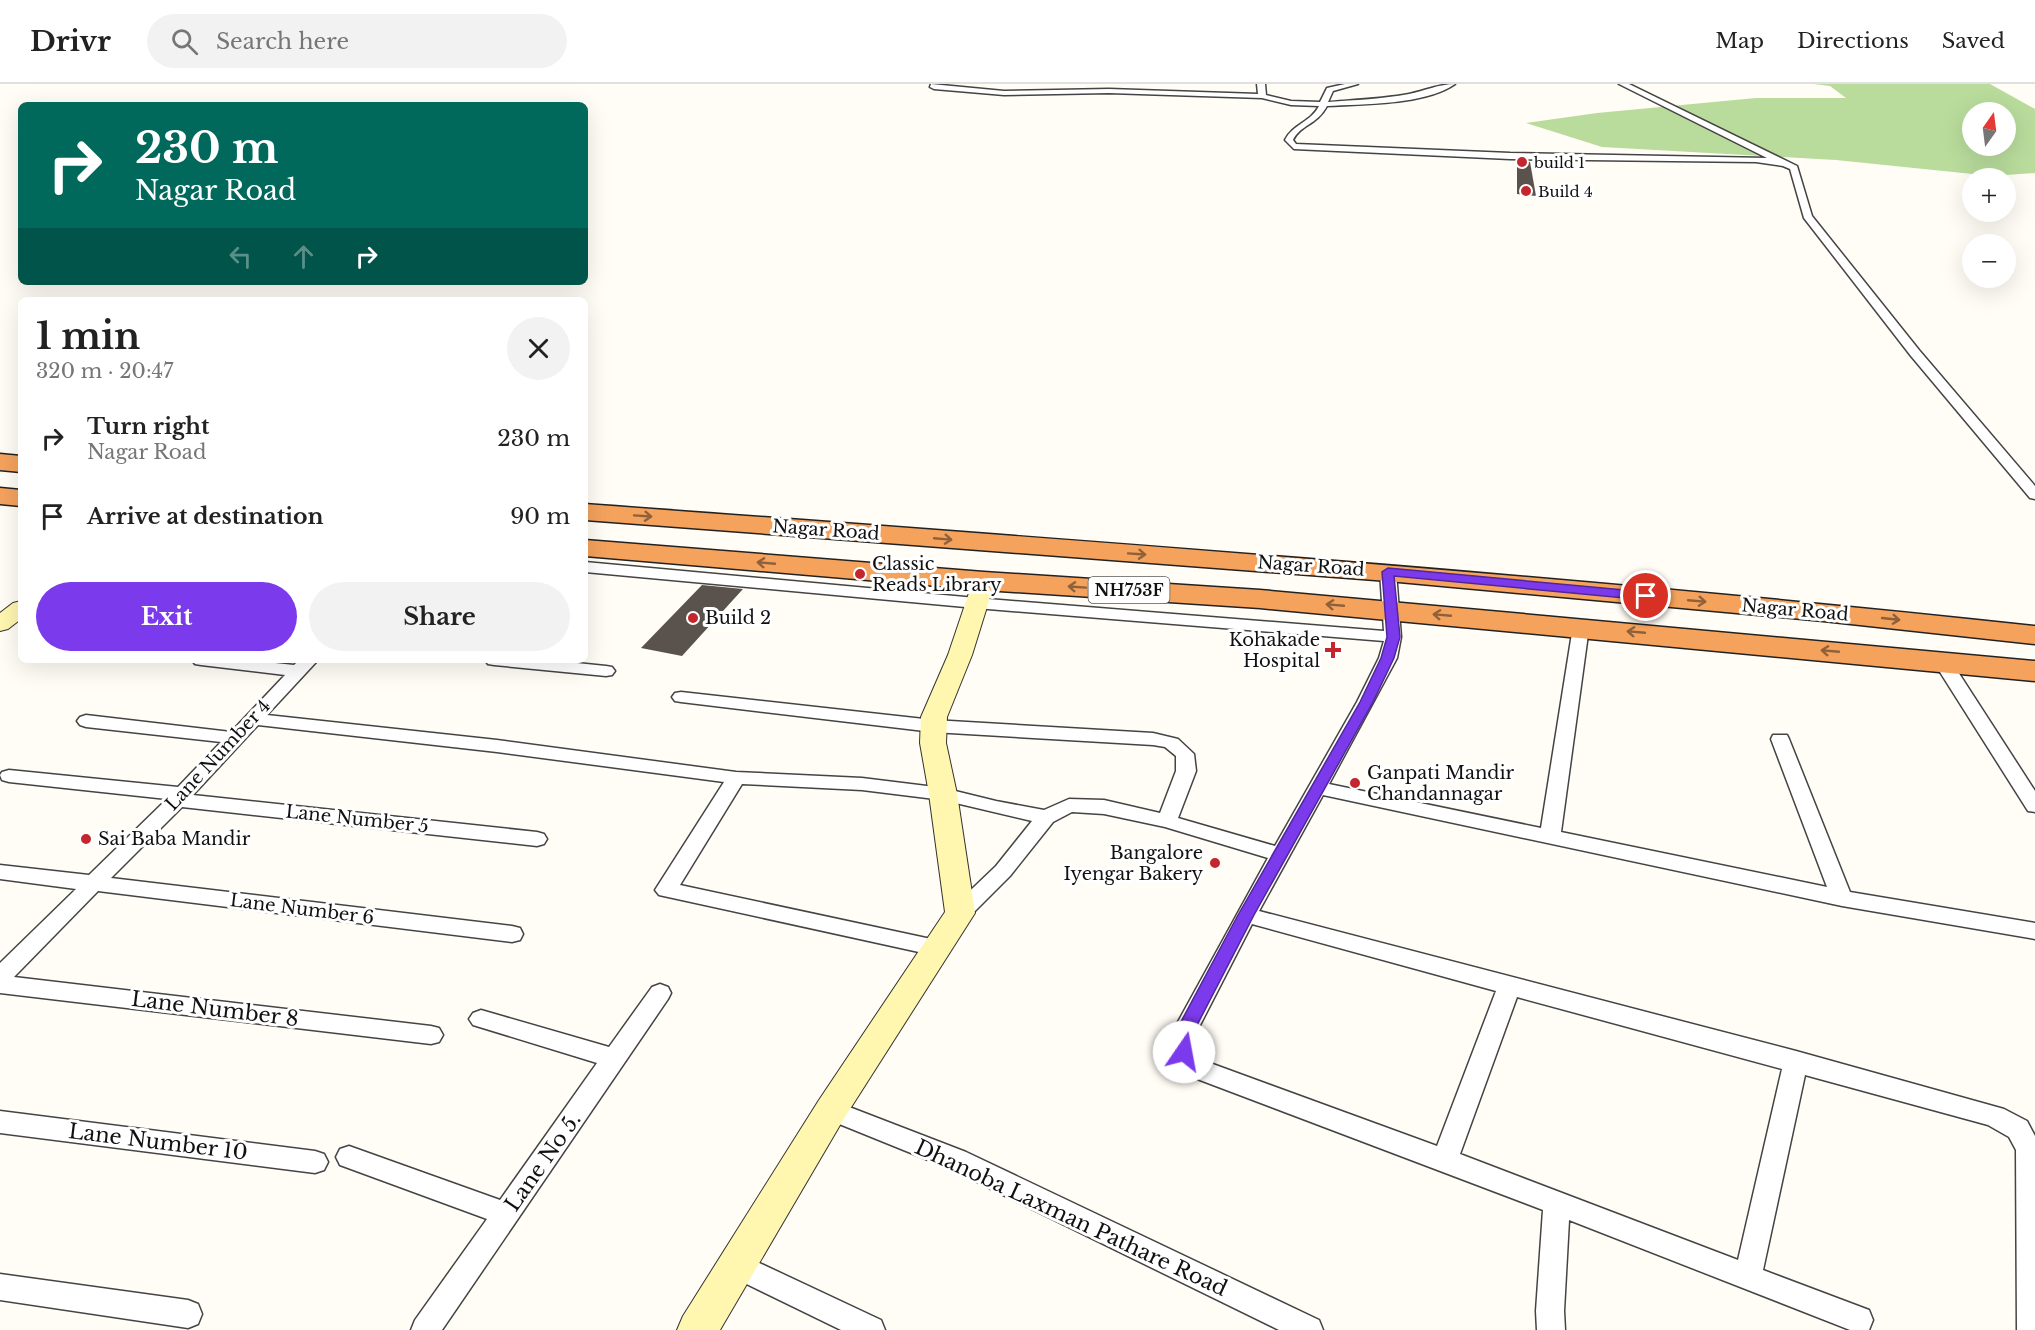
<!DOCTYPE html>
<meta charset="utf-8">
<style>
body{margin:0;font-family:"Libre Baskerville",serif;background:#f2f2f2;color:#222;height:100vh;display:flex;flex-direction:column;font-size:22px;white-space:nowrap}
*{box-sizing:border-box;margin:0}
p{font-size:20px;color:#767676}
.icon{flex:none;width:33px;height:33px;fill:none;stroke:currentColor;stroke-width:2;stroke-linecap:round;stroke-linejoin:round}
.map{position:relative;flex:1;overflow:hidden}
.drawer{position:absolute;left:18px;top:213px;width:570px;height:366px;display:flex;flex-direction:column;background:#fff;border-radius:9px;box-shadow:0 6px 24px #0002}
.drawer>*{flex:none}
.banner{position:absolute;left:18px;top:18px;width:570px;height:183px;border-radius:9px;box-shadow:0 6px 24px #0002;background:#00695c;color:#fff;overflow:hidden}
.needle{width:39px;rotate:14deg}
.buttons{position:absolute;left:1962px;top:18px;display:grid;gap:12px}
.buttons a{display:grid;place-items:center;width:54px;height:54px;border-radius:50%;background:#fff;box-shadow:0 6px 24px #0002;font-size:30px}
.pin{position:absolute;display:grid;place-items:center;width:51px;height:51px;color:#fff;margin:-26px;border:3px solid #fff;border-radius:50%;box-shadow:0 2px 6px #0007}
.me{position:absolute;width:66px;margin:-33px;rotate:12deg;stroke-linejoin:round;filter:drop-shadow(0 0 4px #0008)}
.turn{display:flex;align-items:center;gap:21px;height:126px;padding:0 18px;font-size:27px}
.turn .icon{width:78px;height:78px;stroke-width:2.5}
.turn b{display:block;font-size:42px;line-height:51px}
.lanes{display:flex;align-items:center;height:57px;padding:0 18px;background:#0003;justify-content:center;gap:30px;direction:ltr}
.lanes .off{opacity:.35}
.round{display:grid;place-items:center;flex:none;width:63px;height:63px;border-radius:32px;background:#f2f2f2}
.headline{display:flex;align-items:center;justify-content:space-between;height:102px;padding:0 18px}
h1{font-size:36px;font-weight:700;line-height:45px}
.cta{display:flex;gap:12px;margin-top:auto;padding:12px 18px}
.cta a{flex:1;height:69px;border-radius:36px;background:#7c3aed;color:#fff;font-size:24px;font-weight:700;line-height:69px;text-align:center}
.cta a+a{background:#f2f2f2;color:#222}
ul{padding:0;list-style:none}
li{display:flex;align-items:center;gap:18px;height:78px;padding:0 18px}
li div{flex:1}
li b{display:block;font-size:22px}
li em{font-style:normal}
header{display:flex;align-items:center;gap:36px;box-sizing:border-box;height:84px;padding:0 30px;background:#fff;border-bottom:2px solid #e0e0e0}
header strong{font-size:28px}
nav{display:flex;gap:33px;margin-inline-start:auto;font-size:21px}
.search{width:420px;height:54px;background:#f2f2f2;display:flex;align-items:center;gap:15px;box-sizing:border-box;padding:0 21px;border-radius:33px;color:#767676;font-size:22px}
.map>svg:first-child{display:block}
</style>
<header>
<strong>Drivr</strong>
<div class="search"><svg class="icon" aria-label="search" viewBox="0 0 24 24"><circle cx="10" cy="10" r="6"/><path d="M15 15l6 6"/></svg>Search here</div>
<nav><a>Map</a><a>Directions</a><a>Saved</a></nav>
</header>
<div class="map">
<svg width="2035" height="1246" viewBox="0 0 2035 1246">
<rect width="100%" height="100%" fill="#fffdf5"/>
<!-- forest -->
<path fill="#b9dc9c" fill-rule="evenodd" d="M1814 0H1990L2035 25V89L1992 92 1836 76 1602 63 1526 39 1597 29 1756 14H1846L1830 2ZM1972 28H2006V62H1972Z"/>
<!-- building -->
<g fill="#5a524d">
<polygon points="1517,77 1530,78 1536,112 1517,110"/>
<polygon points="702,501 743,505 682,572 641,564"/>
</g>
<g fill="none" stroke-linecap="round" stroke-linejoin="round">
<!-- street casing -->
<g stroke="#444" stroke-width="3">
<g id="street">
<path d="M931 0 1004 7 1109 5 1258 10 1257 0H1265L1266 11 1291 17 1320 18 1327 4 1345 0H1358L1333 7 1328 18C1355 16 1382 15 1409 10 1424 7 1439 0 1455 0 1425 21 1363 20 1327 22 1317 41 1300 41 1293 56L1296 60 1510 69 1767 74 1619 0H1629L1797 82 1812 132 1919 266 2035 402V415L2030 414 1911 272 1804 134 1790 85 1783 82 1756 78 1510 75 1294 65 1285 56C1293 40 1311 38 1319 22L1291 21 1262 14 1109 9 1004 11 934 5 930 3Z"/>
<path d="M585 478 976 514 1384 547 1380 488 1388 483 1394 485 1396 488 1401 553 1397 574 1329 700 1541 744 1573 543 1581 538 1587 539 1589 543 1561 748 1827 803 1771 655 1773 651H1787L1789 655 1850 808 2035 839V855L1842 822 1323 711 1259 827 1796 967 2004 1025 2027 1037 2035 1052V1246H2017L2016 1066 2009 1053 1988 1041 1805 991 1763 1186 1869 1226 1873 1236 1869 1246H1850L1569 1136 1564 1227 1565 1246H1537L1536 1227 1543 1126 1192 993C1176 982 1171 966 1173 947L1268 774 1165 743 1104 730 1072 728 1053 738 1010 792 968 834 960 837 952 834 949 829 952 824 996 782 1032 737 943 716 862 706 742 700 680 801 945 858 948 864 945 870 937 872 659 811 655 806 724 698 497 668 258 641 193 711 537 748 544 750 547 755 544 760 537 762 182 723 111 794 512 842 520 844 523 850 520 856 512 858 98 807 14 893 431 942 439 944 443 951 439 958 431 960 0 909V879L76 805 0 795V781L89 791 167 715 9 698 2 696 0 691 2 688 9 686 178 703 221 658 86 643 80 641 77 637 80 633 86 631 231 648 285 591 201 581 195 580 192 576H247L294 581 299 576H318L267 631 497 656 736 688 862 694 943 704 996 717 1044 726 1069 715 1104 716 1160 729 1176 687V672L1165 663 1153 661 933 648 681 618 675 617 672 613 675 609 681 608 933 636 1153 649 1178 655 1194 670 1196 687 1178 734 1275 762 1357 618 1379 574 1384 557 976 524 585 488ZM1252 840 1496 907 1437 1062 1210 979C1197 970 1195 962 1197 947ZM1517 913 1782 985 1738 1176 1460 1070Z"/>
<polygon points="1942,572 1948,573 1951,577 2035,707 2035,728 2028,727 1933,577 1936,573"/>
<polygon points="485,576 547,576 606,582 612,583 615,587 612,591 606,592 494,581 488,580"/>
<polygon points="660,900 668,903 671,909 668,915 442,1246 411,1246 415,1236 487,1135 340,1081 336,1073 340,1065 349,1062 500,1116 597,979 473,941 469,935 473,929 481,926 609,963 652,903"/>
<polygon points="831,1016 966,1068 1319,1236 1323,1246 1279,1246 948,1084 822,1033 819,1026 822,1019"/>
<polygon points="0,1027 315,1067 324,1070 328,1078 324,1086 315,1089 0,1049"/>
<polygon points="736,1168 881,1236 885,1246 841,1246 726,1190 722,1181 726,1172"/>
<polygon points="0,1190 188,1216 198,1220 202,1230 198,1240 188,1244 0,1216"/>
</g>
</g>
<!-- secondary casing -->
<g stroke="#333" stroke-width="2">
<g id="secondary">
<polygon points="984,490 992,492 995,497 972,571 947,633 946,659 957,710 975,829 843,1036 720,1246 677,1246 683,1232 819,1016 945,828 929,710 920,659 921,633 948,571 973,497 976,492"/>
<polygon points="21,517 21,535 8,545 0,547 0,529 13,519"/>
</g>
</g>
<!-- highway casing -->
<g stroke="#222" stroke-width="3">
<g id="highway">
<polygon points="0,370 21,372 21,388 0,386"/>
<polygon points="0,404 21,406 21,422 0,420"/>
<path d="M585 420C1069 456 1553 490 2035 542V560L1823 537 1388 497 585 436Z"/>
<polygon points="585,456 984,488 1260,506 2035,577 2035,597 1260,524 984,506 585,472"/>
</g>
</g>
<!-- street -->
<use href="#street" fill="#fff" fill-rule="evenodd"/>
<!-- secondary -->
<use href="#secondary" fill="#fff6b0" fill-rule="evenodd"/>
<!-- highway -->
<use href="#highway" fill="#f5a25d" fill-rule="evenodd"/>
</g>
<!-- one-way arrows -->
<defs><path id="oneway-shaft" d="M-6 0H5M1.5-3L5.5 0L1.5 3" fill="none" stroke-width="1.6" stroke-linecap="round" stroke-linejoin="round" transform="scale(1.5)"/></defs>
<g stroke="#8e613b">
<use href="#oneway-shaft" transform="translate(643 432) rotate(4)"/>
<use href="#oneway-shaft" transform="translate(943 455) rotate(5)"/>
<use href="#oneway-shaft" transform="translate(1137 470) rotate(4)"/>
<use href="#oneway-shaft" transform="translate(766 479) rotate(-175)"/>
<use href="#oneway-shaft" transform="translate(1077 503) rotate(-176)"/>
<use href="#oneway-shaft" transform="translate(1697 517) rotate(5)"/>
<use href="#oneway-shaft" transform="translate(1335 521) rotate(-175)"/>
<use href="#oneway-shaft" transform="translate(1442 531) rotate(-175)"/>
<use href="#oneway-shaft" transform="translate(1891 535) rotate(6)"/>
<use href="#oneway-shaft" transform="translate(1636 548) rotate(-175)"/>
<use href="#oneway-shaft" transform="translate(1830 567) rotate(-175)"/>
</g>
<!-- route -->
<polygon fill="#7c3aed" stroke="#51269a" stroke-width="1.5" points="1388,484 1646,508 1652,512 1646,516 1394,492 1400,553 1394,574 1373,618 1254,831 1194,947 1193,968 1190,973 1184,975 1177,973 1175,968 1176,947 1238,831 1360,618 1381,574 1387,553 1382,488"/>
<!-- markers -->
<g fill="#c4262e" stroke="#fff" stroke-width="2">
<circle cx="1522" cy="78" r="6"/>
<circle cx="1526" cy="107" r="6"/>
<circle cx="860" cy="490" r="6"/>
<circle cx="693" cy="534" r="6"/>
<path d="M1330 557h6v6h6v6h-6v6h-6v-6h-6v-6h6z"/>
<circle cx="1355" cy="699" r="6"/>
<circle cx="86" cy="755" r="6"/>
<circle cx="1215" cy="779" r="6"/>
</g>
<g text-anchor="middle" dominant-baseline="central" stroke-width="6" stroke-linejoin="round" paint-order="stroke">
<!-- far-poi labels -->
<g font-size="15" fill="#111" stroke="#fff" text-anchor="start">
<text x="1534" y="78">build 1</text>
<text x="1538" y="107">Build 4</text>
</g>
<!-- shield labels -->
<rect fill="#fff" stroke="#585858" stroke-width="1.5" x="1088.5" y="493" width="81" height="26" rx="4.5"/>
<g font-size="16" font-weight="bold" fill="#111">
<text x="1129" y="506">NH753F</text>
</g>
<!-- street labels -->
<g font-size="18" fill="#111" stroke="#fff">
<text transform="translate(826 446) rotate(4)">Nagar Road</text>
<text transform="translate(1311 482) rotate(4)">Nagar Road</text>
<text transform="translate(1795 526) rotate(5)">Nagar Road</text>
<text transform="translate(218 671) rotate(-47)">Lane Number 4</text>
<text transform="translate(357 735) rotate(6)">Lane Number 5</text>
<text transform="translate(302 825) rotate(7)">Lane Number 6</text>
</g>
<!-- poi labels -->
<g font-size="18" fill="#111" stroke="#fff" text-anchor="start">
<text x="872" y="480">Classic<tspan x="872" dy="21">Reads Library</tspan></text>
<text x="705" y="534">Build 2</text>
<text x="1320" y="556" text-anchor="end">Kohakade<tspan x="1320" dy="21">Hospital</tspan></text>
<text x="1367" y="689">Ganpati Mandir<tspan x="1367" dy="21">Chandannagar</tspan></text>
<text x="98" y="755">Sai Baba Mandir</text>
<text x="1203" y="769" text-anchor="end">Bangalore<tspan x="1203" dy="21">Iyengar Bakery</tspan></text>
</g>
<!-- near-street labels -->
<g font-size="21" fill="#111" stroke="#fff">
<text transform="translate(215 925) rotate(7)">Lane Number 8</text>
<text transform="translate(158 1058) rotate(7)">Lane Number 10</text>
<text transform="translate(543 1078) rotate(-55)">Lane No 5.</text>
<text transform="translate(1071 1134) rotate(25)">Dhanoba Laxman Pathare Road</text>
</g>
</g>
</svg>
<div class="buttons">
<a><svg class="needle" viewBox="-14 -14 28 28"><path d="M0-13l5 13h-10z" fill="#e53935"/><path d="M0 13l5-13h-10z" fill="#767676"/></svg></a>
<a>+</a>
<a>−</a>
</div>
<div class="pin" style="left:1646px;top:512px;background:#d93025"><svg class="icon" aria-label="arrive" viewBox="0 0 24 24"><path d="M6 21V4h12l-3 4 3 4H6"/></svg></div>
<svg class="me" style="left:1184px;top:968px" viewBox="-20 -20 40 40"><circle r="19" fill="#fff"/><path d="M0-13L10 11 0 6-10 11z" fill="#7c3aed"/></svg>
<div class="banner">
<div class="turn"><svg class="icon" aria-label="right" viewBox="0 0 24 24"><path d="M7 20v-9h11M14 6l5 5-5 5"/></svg><div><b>230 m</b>Nagar Road</div></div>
<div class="lanes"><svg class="icon off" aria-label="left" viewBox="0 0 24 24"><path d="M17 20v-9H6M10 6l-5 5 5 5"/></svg><svg class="icon off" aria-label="ahead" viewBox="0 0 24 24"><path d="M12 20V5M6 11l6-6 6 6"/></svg><svg class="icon" aria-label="right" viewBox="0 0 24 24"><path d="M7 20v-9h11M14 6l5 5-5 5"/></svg></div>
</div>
<section class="drawer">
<div class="headline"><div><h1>1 min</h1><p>320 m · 20:47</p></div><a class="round"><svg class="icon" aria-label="close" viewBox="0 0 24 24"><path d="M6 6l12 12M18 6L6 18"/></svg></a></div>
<ul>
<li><svg class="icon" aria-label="right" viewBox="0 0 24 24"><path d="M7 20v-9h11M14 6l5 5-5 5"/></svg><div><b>Turn right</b><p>Nagar Road</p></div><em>230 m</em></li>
<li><svg class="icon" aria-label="arrive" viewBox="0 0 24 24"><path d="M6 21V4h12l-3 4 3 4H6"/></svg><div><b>Arrive at destination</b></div><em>90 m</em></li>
</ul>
<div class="cta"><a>Exit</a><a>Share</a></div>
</section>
</div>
